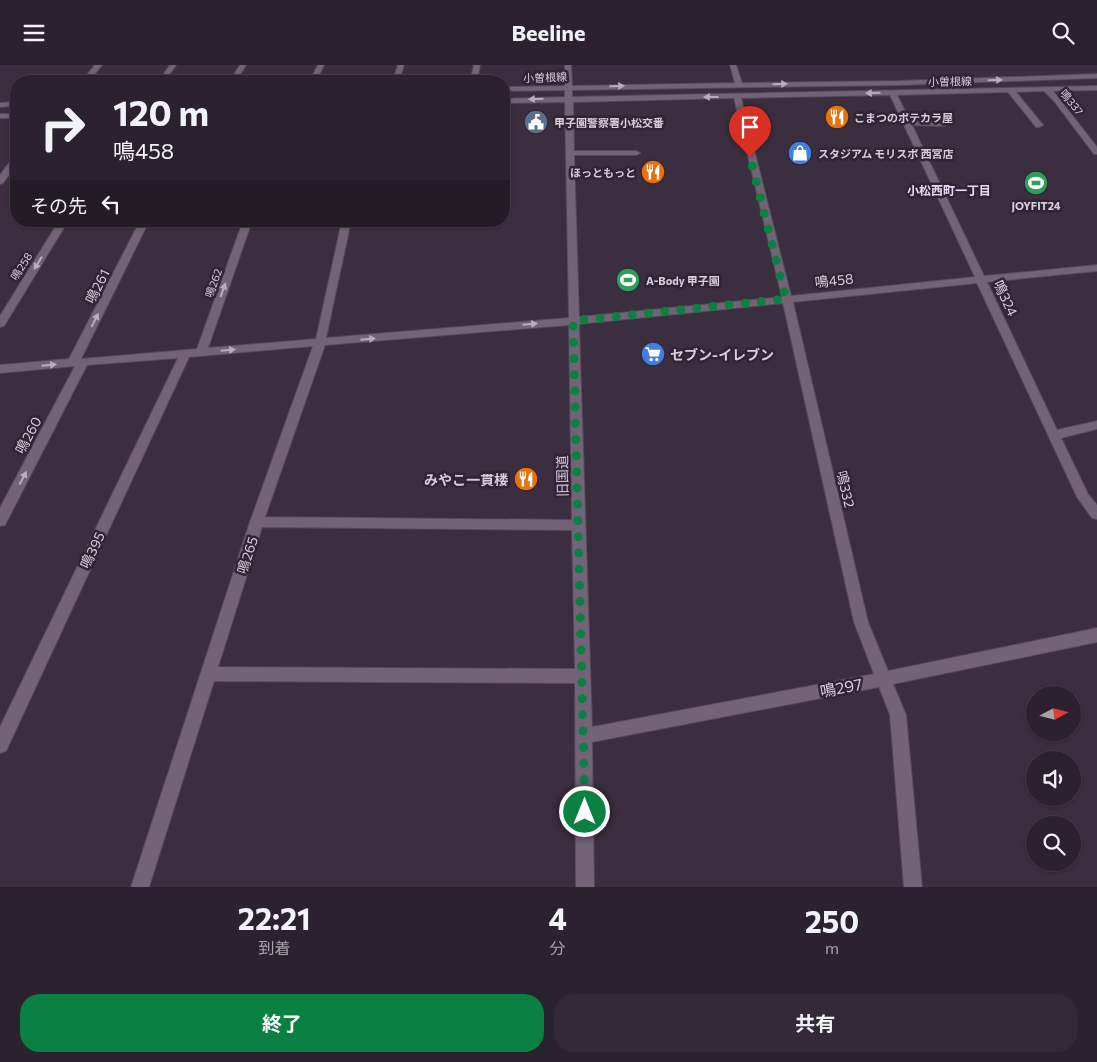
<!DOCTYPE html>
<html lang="ja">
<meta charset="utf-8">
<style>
body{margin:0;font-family:Commissioner,"Noto Sans JP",sans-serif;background:#342a37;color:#f1f3f6;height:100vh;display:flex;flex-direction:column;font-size:19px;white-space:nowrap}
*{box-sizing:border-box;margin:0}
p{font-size:16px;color:#a6a4aa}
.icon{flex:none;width:28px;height:28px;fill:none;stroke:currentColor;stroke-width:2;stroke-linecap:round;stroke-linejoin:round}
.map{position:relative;height:822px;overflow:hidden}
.sheet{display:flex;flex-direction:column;background:#2c222f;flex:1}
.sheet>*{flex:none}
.top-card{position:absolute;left:10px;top:10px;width:500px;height:152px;border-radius:20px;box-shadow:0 1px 4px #0004,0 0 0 1px #483f4b;background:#2c222f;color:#f1f3f6;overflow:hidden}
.needle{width:32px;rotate:83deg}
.tools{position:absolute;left:1026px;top:621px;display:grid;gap:10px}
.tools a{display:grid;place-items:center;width:55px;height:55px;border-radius:50%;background:#2c222f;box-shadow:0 1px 4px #0004,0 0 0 1px #483f4b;font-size:25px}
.pin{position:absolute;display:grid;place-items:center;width:42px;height:42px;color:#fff;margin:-51px -21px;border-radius:50% 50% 50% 0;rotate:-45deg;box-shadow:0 0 5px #0007}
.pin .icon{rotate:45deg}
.me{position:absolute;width:55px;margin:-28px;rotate:0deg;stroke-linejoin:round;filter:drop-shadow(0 0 4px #0008)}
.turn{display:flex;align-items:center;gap:18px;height:105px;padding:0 20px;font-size:22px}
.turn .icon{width:65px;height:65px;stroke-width:2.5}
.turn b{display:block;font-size:35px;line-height:42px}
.then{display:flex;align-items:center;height:48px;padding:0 20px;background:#0003;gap:10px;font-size:19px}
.eta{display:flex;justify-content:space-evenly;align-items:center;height:85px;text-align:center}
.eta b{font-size:30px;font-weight:700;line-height:35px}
.action{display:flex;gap:10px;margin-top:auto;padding:10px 20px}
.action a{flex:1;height:58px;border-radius:20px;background:#0b8043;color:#fff;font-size:20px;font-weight:700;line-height:58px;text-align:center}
.action a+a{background:#342a37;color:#f1f3f6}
header{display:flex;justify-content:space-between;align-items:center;height:65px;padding:0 20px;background:#2c222f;font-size:22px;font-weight:700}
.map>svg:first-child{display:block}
</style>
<header><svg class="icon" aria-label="menu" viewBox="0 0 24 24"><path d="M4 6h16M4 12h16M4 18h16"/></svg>Beeline<svg class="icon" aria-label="search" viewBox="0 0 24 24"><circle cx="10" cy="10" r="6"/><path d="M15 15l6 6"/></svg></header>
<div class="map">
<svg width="1097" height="822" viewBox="0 0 1097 822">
<rect width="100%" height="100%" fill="#3b2e3f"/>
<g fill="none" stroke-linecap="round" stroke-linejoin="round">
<!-- minor casing -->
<g stroke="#554a58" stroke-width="2">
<g id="minor">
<polygon points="95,0 102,0 89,16 82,16"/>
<polygon points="170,0 176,0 165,16 159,16"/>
<polygon points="240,0 246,0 236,16 230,16"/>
<polygon points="318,0 324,0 316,16 310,16"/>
<polygon points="398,0 404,0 399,16 393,16"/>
<polygon points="474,0 480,0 477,16 470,16"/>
<path d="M565 0H571L572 21 735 18 730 0H736L742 18 900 16 1097 9V13L900 20 572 25V32L1097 21V25L1053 26 1097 82V89H1094L1054 36 1044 26 1016 27 1043 60 1039 62H1036L1008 27 897 30 910 56 944 57 948 59 944 61 912 60 984 211 1097 200V206L987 217 1057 365 1097 356V364L1061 373 1088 429 1097 440V454L1092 453 1077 432 977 218 793 237 868 557 888 606 1097 563V577L893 619 906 650 922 822H904L890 650 879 622 592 677 594 822H576L575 618 214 616 149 822H131L250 457 313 281 189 292 6 686 0 688V662L178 293 87 300 5 460 0 461V443L75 301 0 308V300L69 294 140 156H149L81 294 197 284 243 156H252L208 283 316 274 342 156H351L326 273 569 253 565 37 504 38V34L565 32V25L504 26V22L565 21ZM890 30 975 212 791 231 741 33ZM734 33 782 232 579 252 574 90H636L640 88 636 86H574L573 37ZM783 238 854 557 874 609 592 662 579 259ZM569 260 572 455 265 452 325 280ZM262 462 572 465 575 604 218 602Z"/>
<polygon points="16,37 16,41 0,42 0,38"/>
<rect x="0" y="49" width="16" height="4"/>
<polygon points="13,93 16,93 16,100 3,118 0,119 0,110"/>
<polygon points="59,156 68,156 4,261 0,262 0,251"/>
</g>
</g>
<!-- minor -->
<use href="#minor" fill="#726377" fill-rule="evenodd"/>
</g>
<!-- one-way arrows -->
<defs><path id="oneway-solid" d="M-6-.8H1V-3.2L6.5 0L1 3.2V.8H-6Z" transform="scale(1.25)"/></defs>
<g fill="#b9aebc">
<use href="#oneway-solid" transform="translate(995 15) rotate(-2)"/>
<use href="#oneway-solid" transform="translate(780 19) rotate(-1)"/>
<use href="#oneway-solid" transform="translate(617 21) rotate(-1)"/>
<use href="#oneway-solid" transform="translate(873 28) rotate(178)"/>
<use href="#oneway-solid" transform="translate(711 32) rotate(180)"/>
<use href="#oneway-solid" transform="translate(536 34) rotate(178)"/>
<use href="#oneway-solid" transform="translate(38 198) rotate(122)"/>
<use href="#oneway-solid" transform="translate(223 225) rotate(-70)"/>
<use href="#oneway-solid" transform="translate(95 255) rotate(-63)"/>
<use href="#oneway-solid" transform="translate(530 259) rotate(-5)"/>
<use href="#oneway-solid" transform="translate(368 274) rotate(-5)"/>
<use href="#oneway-solid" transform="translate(228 285) rotate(-5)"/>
<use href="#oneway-solid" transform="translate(49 300) rotate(-5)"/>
<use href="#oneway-solid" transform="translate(23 413) rotate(-62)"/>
</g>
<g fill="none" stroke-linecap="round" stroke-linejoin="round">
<!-- route -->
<polyline stroke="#0b8043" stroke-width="9" stroke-dasharray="0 16.2" points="585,747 573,256 786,234 750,92"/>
</g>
<!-- icons -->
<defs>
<g id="restaurant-disc" transform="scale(1.25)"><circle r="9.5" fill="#e8710a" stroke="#312435"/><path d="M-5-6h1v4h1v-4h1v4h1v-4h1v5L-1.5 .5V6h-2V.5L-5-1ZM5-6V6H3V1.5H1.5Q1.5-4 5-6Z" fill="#fff"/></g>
<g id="civic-disc" transform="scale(1.25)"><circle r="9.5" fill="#5c6f8a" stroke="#312435"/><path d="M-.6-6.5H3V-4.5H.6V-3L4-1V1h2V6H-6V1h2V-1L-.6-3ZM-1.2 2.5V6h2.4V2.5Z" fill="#fff"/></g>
<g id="shop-disc" transform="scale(1.25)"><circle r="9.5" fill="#3f7fe0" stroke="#312435"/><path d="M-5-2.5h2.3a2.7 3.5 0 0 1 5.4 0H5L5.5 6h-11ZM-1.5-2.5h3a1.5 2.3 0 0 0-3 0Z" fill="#fff"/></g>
<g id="stadium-disc" transform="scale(1.25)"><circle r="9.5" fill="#2e9e5b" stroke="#312435"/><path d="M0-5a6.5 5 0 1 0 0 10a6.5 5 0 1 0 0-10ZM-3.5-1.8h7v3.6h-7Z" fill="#fff"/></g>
<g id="supermarket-disc" transform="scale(1.25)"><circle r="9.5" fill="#3f7fe0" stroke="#312435"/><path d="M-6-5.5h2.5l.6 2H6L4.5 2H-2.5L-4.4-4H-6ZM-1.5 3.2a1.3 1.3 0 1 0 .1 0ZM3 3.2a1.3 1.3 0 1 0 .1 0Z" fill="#fff"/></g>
</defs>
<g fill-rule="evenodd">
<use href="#restaurant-disc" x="837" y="52"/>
<use href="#civic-disc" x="536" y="57"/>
<use href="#shop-disc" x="800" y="88"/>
<use href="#restaurant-disc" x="653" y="107"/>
<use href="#stadium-disc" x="1036" y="118"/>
<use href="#stadium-disc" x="628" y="215"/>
<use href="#supermarket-disc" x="653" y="289"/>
<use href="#restaurant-disc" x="526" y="414"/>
</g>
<g text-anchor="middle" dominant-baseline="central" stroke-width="5" stroke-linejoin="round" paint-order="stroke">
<!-- far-street labels -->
<g font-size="11" fill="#d7ced9" stroke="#312435">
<text transform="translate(545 12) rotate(-2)">小曽根線</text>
<text transform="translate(950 16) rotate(-1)">小曽根線</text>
<text transform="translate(1072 37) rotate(51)">鳴337</text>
<text transform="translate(21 201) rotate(-58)">鳴258</text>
<text transform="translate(213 218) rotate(-70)">鳴262</text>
</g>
<!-- far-poi labels -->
<g font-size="11" font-weight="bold" fill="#d7ced9" stroke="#312435" text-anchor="start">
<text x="854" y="52">こまつのポテカラ屋</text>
<text x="554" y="57">甲子園警察署小松交番</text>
<text x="818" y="88">スタジアム モリスポ 西宮店</text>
<text x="636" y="107" text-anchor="end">ほっともっと</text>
<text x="1036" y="140" text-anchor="middle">JOYFIT24</text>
<text x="646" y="215">A-Body 甲子園</text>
</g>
<!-- far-neighbourhood labels -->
<g font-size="12" font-weight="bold" fill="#e9d8ef" stroke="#312435">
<text x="949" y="125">小松西町一丁目</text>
</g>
<!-- street labels -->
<g font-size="14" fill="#d7ced9" stroke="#312435">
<text transform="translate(834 215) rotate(-6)">鳴458</text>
<text transform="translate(97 221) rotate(-63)">鳴261</text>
<text transform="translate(1006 233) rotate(65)">鳴324</text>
<text transform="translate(28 370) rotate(-62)">鳴260</text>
<text transform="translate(562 411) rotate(-91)">旧国道</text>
<text transform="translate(846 424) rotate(77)">鳴332</text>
<text transform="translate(92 485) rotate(-65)">鳴395</text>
<text transform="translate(247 490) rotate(-72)">鳴265</text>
</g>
<!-- poi labels -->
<g font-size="14" font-weight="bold" fill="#d7ced9" stroke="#312435" text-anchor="start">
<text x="670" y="289">セブン-イレブン</text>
<text x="508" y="414" text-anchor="end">みやこ一貫楼</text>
</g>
<!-- near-street labels -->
<g font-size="16" fill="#d7ced9" stroke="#312435">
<text transform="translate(841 622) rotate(-11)">鳴297</text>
</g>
</g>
</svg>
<div class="tools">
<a><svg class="needle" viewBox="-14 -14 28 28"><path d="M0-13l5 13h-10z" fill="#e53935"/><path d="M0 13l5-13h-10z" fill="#a6a4aa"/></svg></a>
<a><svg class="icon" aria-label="sound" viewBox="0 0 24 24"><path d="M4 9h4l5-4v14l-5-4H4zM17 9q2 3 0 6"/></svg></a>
<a><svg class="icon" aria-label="search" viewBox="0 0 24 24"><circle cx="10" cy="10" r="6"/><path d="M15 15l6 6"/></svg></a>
</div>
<div class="pin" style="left:750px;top:92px;background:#d93025"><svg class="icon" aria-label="arrive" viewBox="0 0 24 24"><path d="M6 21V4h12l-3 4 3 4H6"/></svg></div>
<svg class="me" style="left:585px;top:747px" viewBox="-20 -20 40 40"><circle r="17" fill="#0b8043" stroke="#fff" stroke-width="3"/><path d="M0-11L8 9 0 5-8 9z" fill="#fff"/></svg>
<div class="top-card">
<div class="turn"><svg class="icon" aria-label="right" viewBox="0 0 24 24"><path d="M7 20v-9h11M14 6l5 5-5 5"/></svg><div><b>120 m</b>鳴458</div></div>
<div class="then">その先<svg class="icon" aria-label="left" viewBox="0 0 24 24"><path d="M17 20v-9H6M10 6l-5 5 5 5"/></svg></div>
</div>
</div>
<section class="sheet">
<div class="eta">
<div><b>22:21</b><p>到着</p></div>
<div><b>4</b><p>分</p></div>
<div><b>250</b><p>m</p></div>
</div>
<div class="action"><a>終了</a><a>共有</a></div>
</section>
